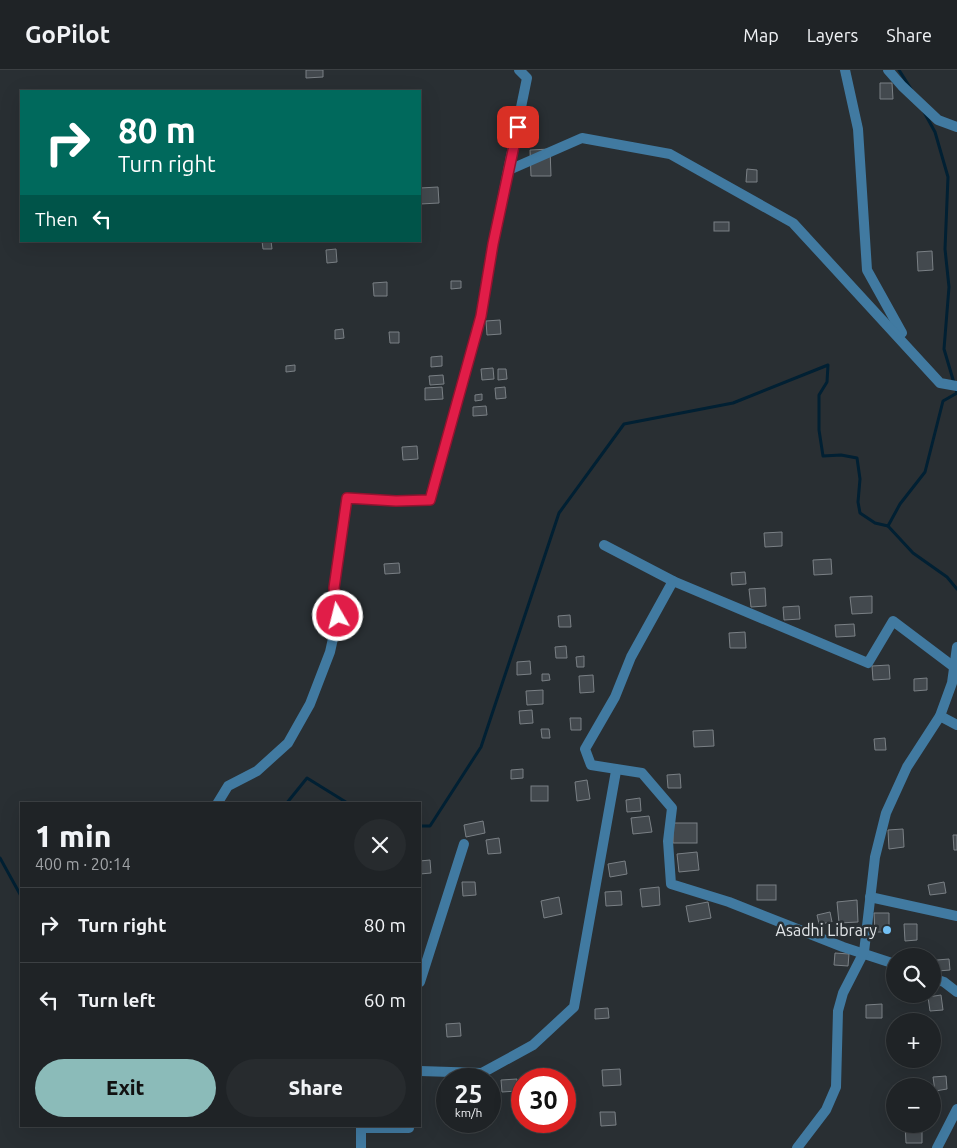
<!DOCTYPE html>
<meta charset="utf-8">
<style>
body{margin:0;font-family:Ubuntu,sans-serif;background:#272b2e;color:#f1f3f6;height:100vh;display:flex;flex-direction:column;font-size:19px;white-space:nowrap}
*{box-sizing:border-box;margin:0}
p{font-size:16px;color:#a1a4a7}
.icon{flex:none;width:28px;height:28px;fill:none;stroke:currentColor;stroke-width:2;stroke-linecap:round;stroke-linejoin:round}
.map{position:relative;flex:1;overflow:hidden}
.details{position:absolute;left:20px;top:732px;width:401px;height:325px;display:flex;flex-direction:column;background:#1f2326;border-radius:0px;box-shadow:0 5px 20px #0002,0 0 0 1px #3c4043}
.details>*{flex:none}
.guide{position:absolute;left:20px;top:20px;width:401px;height:152px;border-radius:0px;box-shadow:0 5px 20px #0002,0 0 0 1px #3c4043;background:#00695c;color:#fff;overflow:hidden}
.buttons{position:absolute;left:886px;top:878px;display:grid;gap:10px}
.buttons a{display:grid;place-items:center;width:55px;height:55px;border-radius:50%;background:#1f2326;box-shadow:0 5px 20px #0002,0 0 0 1px #3c4043;font-size:25px}
.speed{position:absolute;left:436px;top:998px;display:flex;gap:10px;font-size:25px;font-weight:700;text-align:center}
.speed>*{display:grid;place-content:center;width:65px;height:65px;border-radius:50%;background:#1f2326;box-shadow:0 5px 20px #0002,0 0 0 1px #3c4043;line-height:1}
.speed small{font-size:12px;font-weight:400}
.speed .limit{border:8px solid #d22;background:#fff;color:#111}
.pin{position:absolute;display:grid;place-items:center;width:42px;height:42px;color:#fff;margin:-21px;border-radius:10px;box-shadow:0 2px 8px #0006}
.me{position:absolute;width:55px;margin:-28px;rotate:352deg;stroke-linejoin:round;filter:drop-shadow(0 0 4px #0008)}
.turn{display:flex;align-items:center;gap:18px;height:105px;padding:0 15px;font-size:22px}
.turn .icon{width:65px;height:65px;stroke-width:2.5}
.turn b{display:block;font-size:35px;line-height:42px}
.then{display:flex;align-items:center;height:48px;padding:0 15px;background:#0003;gap:10px;font-size:19px}
.round{display:grid;place-items:center;flex:none;width:52px;height:52px;border-radius:26px;background:#272b2e}
.overview{display:flex;align-items:center;justify-content:space-between;height:85px;padding:0 15px}
h1{font-size:30px;font-weight:800;line-height:38px}
.cta{display:flex;gap:10px;margin-top:auto;padding:10px 15px}
.cta a{flex:1;height:58px;border-radius:30px;background:#8bbbb9;color:#111;font-size:20px;font-weight:800;line-height:58px;text-align:center}
.cta a+a{background:#272b2e;color:#f1f3f6}
ul{padding:0;list-style:none}
li{display:flex;align-items:center;gap:15px;height:75px;padding:0 15px;border-top:1px solid #3c4043}
li div{flex:1}
li b{display:block;font-size:19px}
li em{font-style:normal}
header{display:flex;align-items:center;gap:30px;box-sizing:border-box;height:70px;padding:0 25px;background:#1f2326;border-bottom:1px solid #3c4043}
header strong{font-size:24px}
nav{display:flex;gap:28px;margin-inline-start:auto;font-size:18px}
.map>svg:first-child{display:block}
</style>
<header>
<strong>GoPilot</strong>
<nav><a>Map</a><a>Layers</a><a>Share</a></nav>
</header>
<div class="map">
<svg width="957" height="1078" viewBox="0 0 957 1078">
<rect width="100%" height="100%" fill="#292f33"/>
<g fill="none" stroke-linecap="round" stroke-linejoin="round">
<!-- stream -->
<g stroke="#012033" stroke-width="3">
<polyline points="899,0 911,19"/>
<polyline points="888,456 900,434 925,402 943,331 957,323 944,279 949,217 945,179 948,107 935,62 924,42"/>
<polyline points="286,734 307,708 349,734"/>
<polyline points="420,756 430,756 481,677 559,443 624,354 733,333 828,295 827,312 819,325 819,360 823,386 841,385 857,388 860,409 858,432 860,443 875,453 888,456 913,483 947,507 957,519"/>
<polyline points="0,788 21,826"/>
</g>
</g>
<!-- building -->
<g fill="#43494e" stroke="#7a8085">
<polygon points="306,0 323,0 323,7 306,8"/>
<polygon points="880,13 892,13 893,29 880,29"/>
<polygon points="550,79 551,106 531,106 530,80"/>
<polygon points="747,99 757,100 757,112 746,112"/>
<polygon points="438,117 439,133 420,134 420,118"/>
<rect x="714" y="152" width="15" height="9"/>
<polygon points="262,171 271,171 272,179 263,179"/>
<polygon points="336,179 337,192 327,193 326,180"/>
<polygon points="932,181 933,200 918,201 917,182"/>
<polygon points="451,211 461,211 461,218 451,219"/>
<polygon points="387,212 387,226 374,226 373,213"/>
<polygon points="500,250 501,264 487,265 486,251"/>
<polygon points="343,259 344,268 335,269 335,260"/>
<polygon points="389,262 399,262 399,273 390,273"/>
<polygon points="442,286 442,296 431,297 431,287"/>
<polygon points="295,295 295,301 286,302 286,296"/>
<polygon points="493,298 494,309 482,310 481,299"/>
<polygon points="498,299 506,299 507,309 498,310"/>
<polygon points="443,305 444,314 430,315 429,306"/>
<polygon points="442,317 443,329 425,330 425,318"/>
<polygon points="505,317 506,328 496,329 495,318"/>
<polygon points="482,324 482,330 475,331 475,325"/>
<polygon points="486,336 487,345 473,346 473,337"/>
<polygon points="417,376 418,389 403,390 402,377"/>
<polygon points="782,462 782,476 765,477 764,463"/>
<polygon points="831,489 832,504 814,505 813,490"/>
<polygon points="399,493 400,503 385,504 384,494"/>
<polygon points="745,502 746,514 732,515 731,503"/>
<polygon points="765,518 766,536 751,537 749,519"/>
<polygon points="872,526 872,543 852,544 850,527"/>
<polygon points="799,536 800,549 784,550 783,537"/>
<polygon points="570,545 571,557 559,557 558,546"/>
<polygon points="854,554 855,566 836,567 835,555"/>
<polygon points="745,562 746,578 730,578 729,563"/>
<polygon points="566,576 567,588 556,588 555,577"/>
<polygon points="584,586 584,597 577,597 576,587"/>
<polygon points="530,591 531,604 517,605 517,592"/>
<polygon points="889,595 890,609 873,610 872,596"/>
<polygon points="542,604 549,604 550,610 542,611"/>
<polygon points="593,605 594,622 580,623 579,606"/>
<polygon points="927,608 927,620 914,621 914,609"/>
<polygon points="543,620 543,634 527,635 526,621"/>
<polygon points="532,640 533,653 520,654 519,641"/>
<polygon points="570,648 581,648 581,660 571,660"/>
<polygon points="541,659 549,659 550,668 542,668"/>
<polygon points="713,660 714,676 694,677 693,661"/>
<polygon points="885,668 886,680 875,680 874,669"/>
<polygon points="523,699 523,708 511,709 511,700"/>
<polygon points="680,704 681,718 668,718 667,705"/>
<polygon points="587,710 590,729 577,731 575,712"/>
<rect x="531" y="716" width="17" height="15"/>
<polygon points="640,728 641,741 627,742 626,730"/>
<polygon points="649,746 652,762 633,764 631,748"/>
<polygon points="483,751 485,763 466,767 464,755"/>
<rect x="673" y="753" width="24" height="20"/>
<polygon points="903,759 904,777 889,779 888,760"/>
<polygon points="953,765 957,765 957,780 954,780"/>
<polygon points="499,768 501,783 488,784 486,770"/>
<polygon points="697,782 699,800 679,802 677,784"/>
<polygon points="430,790 431,803 420,804 420,791"/>
<polygon points="625,791 627,804 610,807 608,794"/>
<polygon points="462,812 475,812 476,825 463,826"/>
<polygon points="944,812 946,823 930,825 928,815"/>
<rect x="757" y="815" width="19" height="15"/>
<polygon points="659,817 660,835 642,837 640,819"/>
<polygon points="621,821 622,835 606,836 605,822"/>
<polygon points="559,827 562,844 544,848 541,831"/>
<polygon points="857,830 858,852 839,853 837,832"/>
<polygon points="708,832 711,848 689,852 686,836"/>
<polygon points="830,842 832,852 819,854 817,845"/>
<polygon points="874,843 889,843 889,862 875,862"/>
<polygon points="904,854 917,854 917,870 905,871"/>
<polygon points="835,883 849,884 848,896 834,895"/>
<polygon points="949,889 950,900 938,901 937,890"/>
<polygon points="941,925 943,940 930,941 928,927"/>
<polygon points="882,934 882,948 866,948 866,935"/>
<polygon points="608,938 609,948 595,949 595,939"/>
<polygon points="460,953 461,966 447,967 446,954"/>
<polygon points="620,999 621,1015 603,1016 602,1000"/>
<polygon points="946,1006 947,1019 935,1021 933,1007"/>
<polygon points="517,1009 517,1021 502,1022 501,1010"/>
<polygon points="600,1042 615,1042 616,1055 601,1056"/>
<polygon points="905,1055 922,1055 922,1073 906,1073"/>
</g>
<g fill="none" stroke-linecap="round" stroke-linejoin="round">
<!-- minor -->
<g stroke="#417aa1" stroke-width="10">
<polyline points="845,0 858,59 867,200 902,263"/>
<polyline points="888,0 902,16 938,50 957,57"/>
<polyline points="509,100 582,68 670,84 793,153 940,313 957,316"/>
<polyline points="604,475 673,511 631,587 615,627 585,679 591,695 642,703 672,738 668,771 671,814 729,832 843,877 895,894"/>
<polyline points="673,511 868,593 893,551 954,597"/>
<polyline points="940,646 957,655"/>
<polyline points="217,734 228,716 257,701 288,673 310,634 330,582 338,546 334,518 347,428 396,431 430,430 481,246 493,174 527,8 519,0"/>
<polyline points="870,827 957,846"/>
<polyline points="932,908 944,912 957,922"/>
<polyline points="420,912 464,774"/>
<polyline points="420,1001 482,1003 533,975 574,937 616,701"/>
<polyline points="361,1056 361,1078"/>
<polyline points="361,1058 409,1058 409,1056"/>
<polyline points="797,1078 826,1040 836,1017 838,941 843,923 864,882 875,787 886,743 907,697 940,646 952,613 957,577"/>
<polyline points="937,1078 957,1039"/>
</g>
</g>
<g fill="none" stroke-linecap="round" stroke-linejoin="round">
<!-- route casing -->
<g stroke="#92132f" stroke-width="12">
<polyline id="route" points="338,546 334,518 347,428 396,431 430,430 481,246 493,174 518,57"/>
</g>
<!-- route -->
<use href="#route" stroke="#e11d48" stroke-width="9"/>
</g>
<!-- markers -->
<circle fill="#73c1f5" stroke="#292f33" stroke-width="2" cx="887" cy="860" r="5"/>
<g text-anchor="middle" dominant-baseline="central" stroke-width="5" stroke-linejoin="round" paint-order="stroke">
<!-- poi labels -->
<g font-size="16" fill="#e1e5e8" stroke="#292f33" text-anchor="end">
<text x="877" y="860">Asadhi Library</text>
</g>
</g>
</svg>
<div class="buttons">
<a><svg class="icon" aria-label="search" viewBox="0 0 24 24"><circle cx="10" cy="10" r="6"/><path d="M15 15l6 6"/></svg></a>
<a>+</a>
<a>−</a>
</div>
<div class="speed"><div>25<small>km/h</small></div><div class="limit">30</div></div>
<div class="pin" style="left:518px;top:57px;background:#d93025"><svg class="icon" aria-label="arrive" viewBox="0 0 24 24"><path d="M6 21V4h12l-3 4 3 4H6"/></svg></div>
<svg class="me" style="left:338px;top:546px" viewBox="-20 -20 40 40"><circle r="17" fill="#e11d48" stroke="#fff" stroke-width="3"/><path d="M0-11L8 9 0 5-8 9z" fill="#fff"/></svg>
<div class="guide">
<div class="turn"><svg class="icon" aria-label="right" viewBox="0 0 24 24"><path d="M7 20v-9h11M14 6l5 5-5 5"/></svg><div><b>80 m</b>Turn right</div></div>
<div class="then">Then<svg class="icon" aria-label="left" viewBox="0 0 24 24"><path d="M17 20v-9H6M10 6l-5 5 5 5"/></svg></div>
</div>
<section class="details">
<div class="overview"><div><h1>1 min</h1><p>400 m · 20:14</p></div><a class="round"><svg class="icon" aria-label="close" viewBox="0 0 24 24"><path d="M6 6l12 12M18 6L6 18"/></svg></a></div>
<ul>
<li><svg class="icon" aria-label="right" viewBox="0 0 24 24"><path d="M7 20v-9h11M14 6l5 5-5 5"/></svg><div><b>Turn right</b></div><em>80 m</em></li>
<li><svg class="icon" aria-label="left" viewBox="0 0 24 24"><path d="M17 20v-9H6M10 6l-5 5 5 5"/></svg><div><b>Turn left</b></div><em>60 m</em></li>
</ul>
<div class="cta"><a>Exit</a><a>Share</a></div>
</section>
</div>
